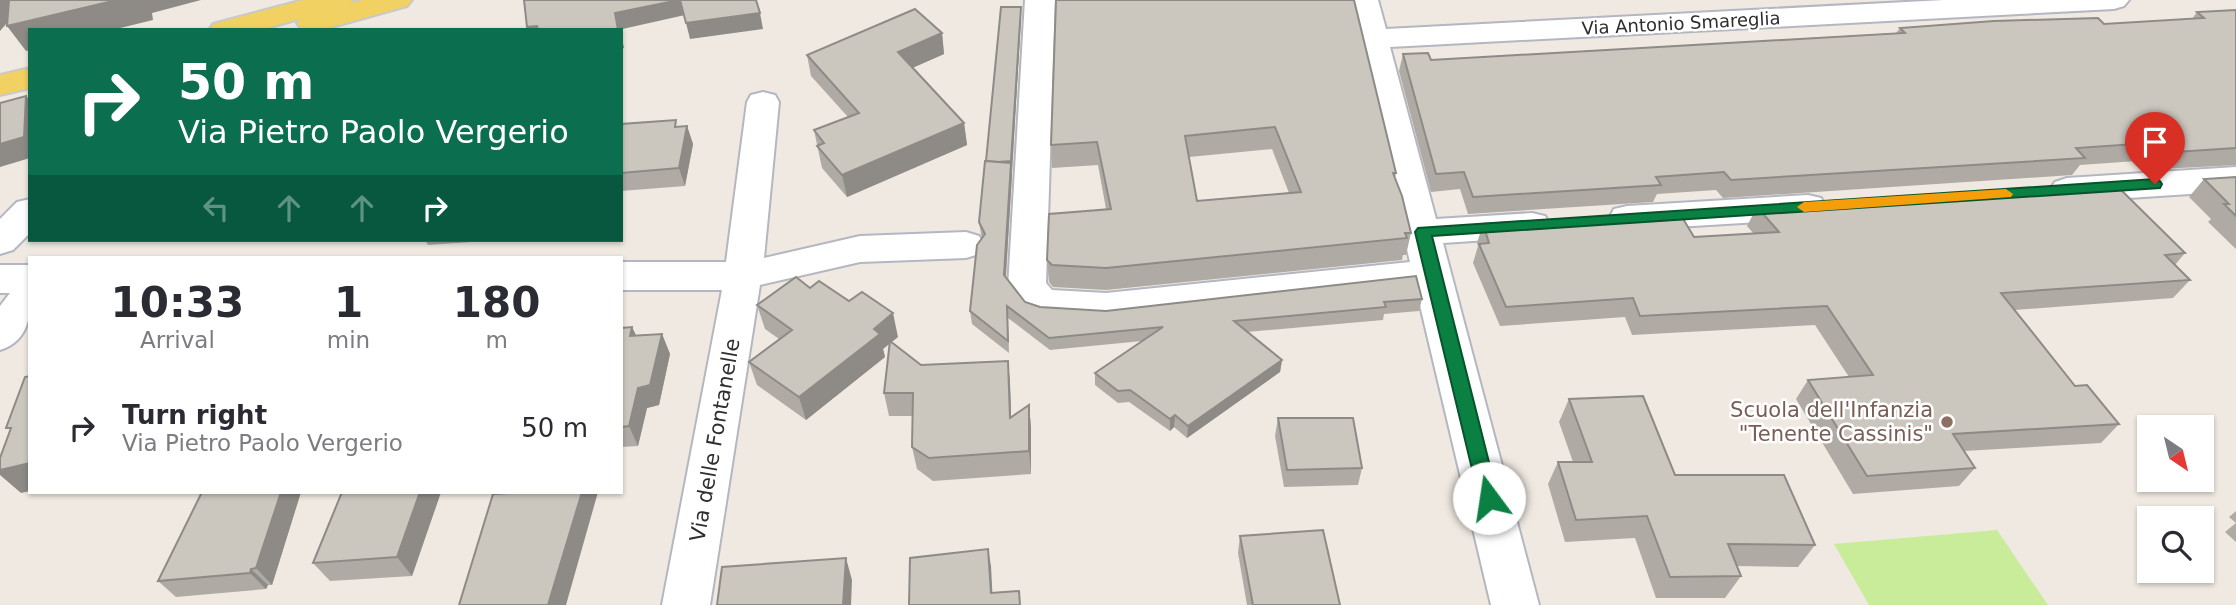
<!DOCTYPE html>
<style>
body{margin:0;font-family:"DejaVu Sans",sans-serif;background:#f2f2f3;color:#2b2b33;height:100vh;display:flex;flex-direction:column;font-size:26px;white-space:nowrap}
*{box-sizing:border-box;margin:0}
p{font-size:23px;color:#7c7c81}
.icon{flex:none;width:38px;height:38px;fill:none;stroke:currentColor;stroke-width:2;stroke-linecap:round;stroke-linejoin:round}
.map{position:relative;flex:1;overflow:hidden}
.drawer{position:absolute;left:28px;top:256px;width:595px;height:238px;display:flex;flex-direction:column;background:#fff;border-radius:0px;box-shadow:0 2px 5px #0004}
.drawer>*{flex:none}
.hud{position:absolute;left:28px;top:28px;width:595px;height:214px;border-radius:0px;box-shadow:0 2px 5px #0004;background:#0b6e4f;color:#fff;overflow:hidden}
.needle{width:46px;rotate:145deg}
.fabs{position:absolute;left:2137px;top:415px;display:grid;gap:14px}
.fabs a{display:grid;place-items:center;width:77px;height:77px;border-radius:0px;background:#fff;box-shadow:0 2px 5px #0004;font-size:35px}
.pin{position:absolute;display:grid;place-items:center;width:60px;height:60px;color:#fff;margin:-72px -30px;border-radius:50% 50% 50% 0;rotate:-45deg;box-shadow:0 0 7px #0007}
.pin .icon{rotate:45deg}
.me{position:absolute;width:77px;margin:-38px;rotate:346deg;stroke-linejoin:round;filter:drop-shadow(0 0 5px #0008)}
.turn{display:flex;align-items:center;gap:24px;height:147px;padding:0 35px;font-size:32px}
.turn .icon{width:91px;height:91px;stroke-width:2.5}
.turn b{display:block;font-size:49px;line-height:60px}
.lanes{display:flex;align-items:center;height:66px;padding:0 35px;background:#0003;justify-content:center;gap:35px;direction:ltr}
.lanes .off{opacity:.35}
.eta{display:flex;justify-content:space-evenly;align-items:center;height:119px;text-align:center}
.eta b{font-size:42px;font-weight:700;line-height:49px}
ul{padding:0;list-style:none}
li{display:flex;align-items:center;gap:21px;height:105px;padding:0 35px}
li div{flex:1}
li b{display:block;font-size:26px}
li em{font-style:normal}
.map>svg:first-child{display:block}
</style>
<div class="map">
<svg width="2236" height="605" viewBox="0 0 2236 605">
<rect width="100%" height="100%" fill="#efe9e1"/>
<!-- pitch -->
<polygon fill="#c9ec9a" points="1997,530 2048,605 1869,605 1834,544"/>
<g fill="none" stroke-linecap="round" stroke-linejoin="round">
<!-- minor casing -->
<g stroke="#b4b7c1" stroke-width="4">
<g id="minor">
<polygon points="1025,0 1055,0 1046,283 1052,290 1106,293 1410,262 1348,0 1378,0 1386,29 1944,0 2129,0 2124,6 2114,9 1390,47 1436,219 1532,213 1545,216 1550,225 1545,234 1532,237 1443,243 1539,605 1491,605 1415,284 1106,321 1042,317 1028,313 1008,287"/>
<polygon points="763,92 775,95 779,102 764,258 860,236 966,232 979,236 984,245 979,254 966,258 860,262 760,285 710,605 662,605 722,290 621,290 621,262 726,262 747,102 751,95"/>
<polygon points="2236,167 2236,191 2067,202 2055,198 2049,190 2055,182 2067,178"/>
<polygon points="1808,195 1821,198 1826,207 1821,216 1808,219 1627,230 1614,227 1609,218 1614,209 1627,206"/>
<polygon points="30,199 30,233 13,250 0,254 0,219 17,202"/>
<path d="M0 265H30C30 298 38 338 0 350V306L10 293H0Z"/>
</g>
</g>
<!-- major casing -->
<g stroke="#c9c9c9" stroke-width="4">
<g id="major">
<polygon points="303,0 353,0 350,3 363,0 412,0 407,6 321,30 301,29 297,23 299,19 260,30 209,30 213,24"/>
<polygon points="30,68 30,88 0,95 0,75"/>
</g>
</g>
<!-- minor -->
<use href="#minor" fill="#fff" fill-rule="evenodd"/>
<!-- major -->
<use href="#major" fill="#f2d163" fill-rule="evenodd"/>
</g>
<!-- wall -->
<g fill="#afaba4" fill-rule="evenodd">
<path d="M1056 0 1396 173 1395 179 1411 233 1406 255H1403L1402 260 1106 290 1053 287 1049 282 1047 260 1106 209 1098 165 1052 168 1051 145ZM1272 149 1289 193 1197 201 1189 157Z"/>
<polygon points="1021,7 1021,17 1006,277 1025,302 1040,307 1106,311 1422,299 1419,311 1384,314 1383,320 1247,332 1282,360 1280,372 1187,438 1174,427 1170,431 1129,402 1118,403 1095,385 1095,373 1142,341 1050,350 1008,318 1009,353 972,324 970,311 982,238 981,234 979,222"/>
<polygon points="2236,10 2236,165 2161,169 2151,160 2080,165 2072,175 1723,198 1716,190 1657,194 1653,202 1468,214 1460,189 1431,192 1399,71 1403,54 1431,60 1896,33 1900,28 2104,24 2192,19 2197,12"/>
<polygon points="942,33 944,54 912,68 964,123 967,145 847,197 822,168 814,130 848,117 811,76 807,55"/>
<polygon points="621,124 678,127 687,126 693,144 685,186 621,191"/>
<polygon points="2236,177 2236,249 2208,222 2211,219 2189,197 2204,179"/>
<polygon points="1757,207 2185,253 2175,265 2190,280 2173,298 2015,310 2075,386 2119,424 2101,443 1964,451 1975,468 1959,486 1853,494 1796,399 1808,380 1849,377 1815,325 1632,335 1625,317 1500,326 1473,263 1478,246 1477,243 1483,224 1694,237 1754,234 1747,226"/>
<polygon points="425,240 500,240 428,245"/>
<polygon points="810,288 898,337 891,342 921,365 1008,361 1010,384 1011,417 1029,405 1031,428 1031,474 933,481 917,469 912,447 913,416 889,416 884,393 889,344 883,349 885,357 806,420 757,385 749,362 779,339 765,329 757,305"/>
<polygon points="632,327 636,335 662,334 670,354 659,405 647,408 638,446 621,447 621,328"/>
<polygon points="1569,399 1675,475 1815,545 1798,567 1737,566 1741,576 1725,598 1656,598 1635,538 1565,542 1548,484 1558,462 1573,462 1559,422"/>
<polygon points="1278,418 1362,468 1358,485 1284,487 1275,436"/>
<polygon points="202,492 301,492 272,585 268,585 266,589 176,597 158,581"/>
<polygon points="342,492 441,492 412,576 330,581 313,563"/>
<polygon points="2236,511 2236,542 2225,532 2236,523 2229,517"/>
<polygon points="1240,536 1340,605 1247,605 1238,553"/>
</g>
<!-- shaded-wall -->
<g fill="#8e8b86">
<polygon points="0,0 27,0 0,31"/>
<polygon points="117,0 201,0 152,13 153,20 112,30 30,30 30,50 26,51 7,26"/>
<polygon points="680,0 685,15 618,30 615,13"/>
<polygon points="1021,7 1021,17 1012,171 1011,161"/>
<polygon points="760,13 763,29 690,39 686,23"/>
<polygon points="537,26 539,30 528,30 527,27"/>
<polygon points="621,33 624,48 621,49 621,54"/>
<polygon points="942,33 944,54 901,73 898,52"/>
<polygon points="26,96 30,100 30,158 0,167 0,144"/>
<polygon points="964,123 967,145 847,197 842,175"/>
<polygon points="687,126 693,144 685,186 679,168"/>
<polygon points="1011,163 1012,175 1005,287 1004,275"/>
<polygon points="893,313 898,337 883,349 885,357 806,420 799,397"/>
<polygon points="632,327 641,347 630,336"/>
<polygon points="662,334 670,354 659,405 647,408 638,446 629,426 638,388"/>
<polygon points="1282,360 1280,372 1187,438 1188,426"/>
<polygon points="1008,361 1010,384 1012,441 1010,418"/>
<polygon points="1029,405 1031,428 1031,474 1029,451"/>
<polygon points="1175,415 1174,427 1170,431 1170,419"/>
<polygon points="30,463 30,491 21,493 0,475 0,470"/>
<polygon points="281,492 301,492 272,585 256,568"/>
<polygon points="420,492 441,492 412,576 397,557"/>
<polygon points="582,492 598,492 566,605 548,605"/>
<polygon points="988,549 991,566 993,605 991,593"/>
<polygon points="846,558 852,580 851,605 843,605"/>
<polygon points="251,569 268,585 266,589 250,573"/>
</g>
<!-- building -->
<g fill="#cbc7bf" stroke="#8e8b86" stroke-width="2" fill-rule="evenodd">
<polygon points="9,0 117,0 7,26"/>
<polygon points="524,0 679,0 615,13 618,30 538,30 537,26 527,27"/>
<polygon points="680,0 756,0 760,13 686,23"/>
<path d="M1056 0H1354L1396 173H1393L1402 196 1411 233H1405L1407 238 1106 268 1052 265 1047 260 1049 214 1111 209 1097 142 1051 145ZM1275 127 1301 192 1197 201 1185 136Z"/>
<polygon points="1001,7 1021,7 1011,161 998,162 986,161"/>
<polygon points="915,9 942,33 898,52 964,123 842,175 817,146 824,143 814,130 859,113 807,55"/>
<polygon points="2236,10 2236,148 2175,152 2165,142 2076,148 2085,158 1731,180 1724,172 1656,177 1661,185 1473,197 1464,172 1436,174 1403,54 1428,53 1431,60 1905,33 1900,28 1994,21 2098,18 2104,24 2204,18 2197,12"/>
<polygon points="26,96 24,137 0,144 0,103"/>
<polygon points="676,120 675,127 687,126 679,168 621,173 621,124"/>
<polygon points="985,161 1011,163 1004,275 1025,302 1040,307 1106,311 1416,276 1422,299 1384,302 1386,307 1234,321 1282,360 1188,426 1175,415 1170,419 1130,390 1118,391 1095,373 1163,327 1049,338 1007,306 1008,341 970,311 977,245 985,234 979,222"/>
<polygon points="2236,177 2236,216 2224,204 2229,204 2204,179"/>
<polygon points="2115,184 2185,253 2165,255 2190,280 2001,293 2075,386 2087,385 2119,424 1953,434 1975,468 1867,476 1808,380 1873,375 1827,306 1640,316 1633,298 1506,307 1479,244 1489,243 1483,224 1679,212 1694,237 1779,232 1757,207"/>
<polygon points="796,277 810,288 819,281 849,301 862,292 893,313 874,329 880,334 799,397 749,362 792,330 757,305"/>
<polygon points="632,327 630,336 662,334 650,385 638,388 629,426 621,427 621,328"/>
<polygon points="890,341 921,365 1008,361 1010,418 1029,405 1029,451 929,458 912,447 913,393 884,393"/>
<polygon points="30,376 30,463 0,470 0,458 11,428 6,428 25,377"/>
<polygon points="1643,396 1675,475 1784,475 1815,545 1728,544 1741,576 1670,577 1647,516 1576,520 1558,462 1592,462 1569,399"/>
<polygon points="1278,418 1353,418 1362,468 1287,470"/>
<polygon points="202,492 281,492 256,568 251,569 250,573 158,581"/>
<polygon points="342,492 420,492 397,557 313,563"/>
<polygon points="509,492 582,492 548,605 459,605 493,494 509,493"/>
<polygon points="1323,530 1340,605 1253,605 1240,536"/>
<polygon points="988,549 991,593 1019,591 1020,605 909,605 910,558"/>
<polygon points="846,558 843,605 717,605 722,567"/>
</g>
<!-- route -->
<polygon fill="#0b8043" stroke="#07532c" stroke-width="2" points="2155,179 2160,181 2162,184 2160,188 1432,236 1498,498 1495,504 1489,506 1482,504 1479,498 1415,232 1418,228"/>
<!-- slow -->
<polygon fill="#f59e0b" points="2006,189 2013,194 2011,197 1804,212 1797,207 1804,202"/>
<!-- markers -->
<circle fill="#8d6e63" stroke="#fff" stroke-width="2.5" cx="1947" cy="422" r="7"/>
<g text-anchor="middle" dominant-baseline="central" stroke-width="5" stroke-linejoin="round" paint-order="stroke">
<!-- far-street labels -->
<g font-size="18" fill="#2e2e2e" stroke="#fff">
<text transform="translate(1681 23) rotate(-3)">Via Antonio Smareglia</text>
</g>
<!-- education labels -->
<g font-size="21" fill="#785e54" stroke="#fff" text-anchor="end">
<text x="1933" y="410">Scuola dell'Infanzia<tspan x="1933" dy="24">"Tenente Cassinis"</tspan></text>
</g>
<!-- street labels -->
<g font-size="21" fill="#2e2e2e" stroke="#fff">
<text transform="translate(715 440) rotate(-80)">Via delle Fontanelle</text>
</g>
</g>
</svg>
<div class="fabs">
<a><svg class="needle" viewBox="-14 -14 28 28"><path d="M0-13l5 13h-10z" fill="#e53935"/><path d="M0 13l5-13h-10z" fill="#7c7c81"/></svg></a>
<a><svg class="icon" aria-label="search" viewBox="0 0 24 24"><circle cx="10" cy="10" r="6"/><path d="M15 15l6 6"/></svg></a>
</div>
<div class="pin" style="left:2155px;top:184px;background:#d93025"><svg class="icon" aria-label="arrive" viewBox="0 0 24 24"><path d="M6 21V4h12l-3 4 3 4H6"/></svg></div>
<svg class="me" style="left:1489px;top:498px" viewBox="-20 -20 40 40"><circle r="19" fill="#fff"/><path d="M0-13L10 11 0 6-10 11z" fill="#0b8043"/></svg>
<div class="hud">
<div class="turn"><svg class="icon" aria-label="right" viewBox="0 0 24 24"><path d="M7 20v-9h11M14 6l5 5-5 5"/></svg><div><b>50 m</b>Via Pietro Paolo Vergerio</div></div>
<div class="lanes"><svg class="icon off" aria-label="left" viewBox="0 0 24 24"><path d="M17 20v-9H6M10 6l-5 5 5 5"/></svg><svg class="icon off" aria-label="ahead" viewBox="0 0 24 24"><path d="M12 20V5M6 11l6-6 6 6"/></svg><svg class="icon off" aria-label="ahead" viewBox="0 0 24 24"><path d="M12 20V5M6 11l6-6 6 6"/></svg><svg class="icon" aria-label="right" viewBox="0 0 24 24"><path d="M7 20v-9h11M14 6l5 5-5 5"/></svg></div>
</div>
<section class="drawer">
<div class="eta">
<div><b>10:33</b><p>Arrival</p></div>
<div><b>1</b><p>min</p></div>
<div><b>180</b><p>m</p></div>
</div>
<ul>
<li><svg class="icon" aria-label="right" viewBox="0 0 24 24"><path d="M7 20v-9h11M14 6l5 5-5 5"/></svg><div><b>Turn right</b><p>Via Pietro Paolo Vergerio</p></div><em>50 m</em></li>
</ul>
</section>
</div>
